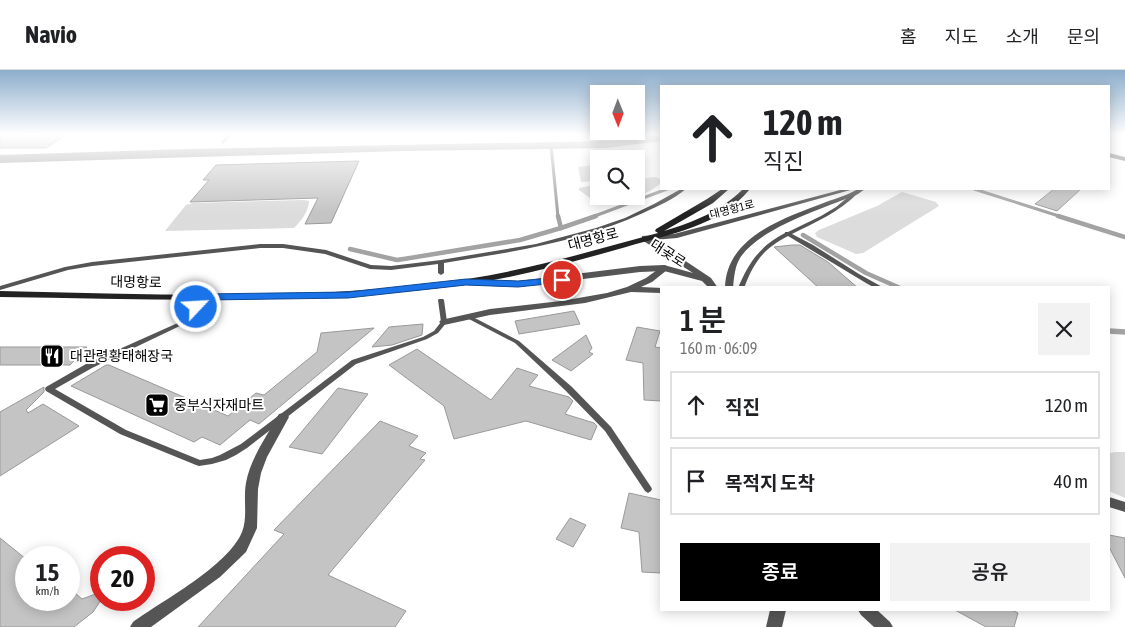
<!DOCTYPE html>
<html lang="ko">
<meta charset="utf-8">
<style>
body{margin:0;font-family:"Asap Condensed","Noto Sans KR",sans-serif;background:#f2f2f2;color:#202124;height:100vh;display:flex;flex-direction:column;font-size:19px;white-space:nowrap}
*{box-sizing:border-box;margin:0}
p{font-size:16px;color:#757577}
.icon{flex:none;width:28px;height:28px;fill:none;stroke:currentColor;stroke-width:2;stroke-linecap:round;stroke-linejoin:round}
.map{position:relative;flex:1;overflow:hidden}
.panel{position:absolute;left:660px;top:216px;width:450px;height:325px;display:flex;flex-direction:column;background:#fff;border-radius:0px;box-shadow:0 2px 12px #0003}
.panel>*{flex:none}
.top-card{position:absolute;left:660px;top:15px;width:450px;height:105px;border-radius:0px;box-shadow:0 2px 12px #0003;background:#fff;color:#202124;overflow:hidden}
.needle{width:32px;rotate:179deg}
.tools{position:absolute;left:590px;top:15px;display:grid;gap:10px}
.tools a{display:grid;place-items:center;width:55px;height:55px;border-radius:0px;background:#fff;box-shadow:0 2px 12px #0003;font-size:25px}
.speed{position:absolute;left:15px;top:476px;display:flex;gap:10px;font-size:25px;font-weight:700;text-align:center}
.speed>*{display:grid;place-content:center;width:65px;height:65px;border-radius:50%;background:#fff;box-shadow:0 2px 12px #0003;line-height:1}
.speed small{font-size:12px;font-weight:400}
.speed .limit{border:8px solid #d22;background:#fff;color:#111}
.pin{position:absolute;display:grid;place-items:center;width:42px;height:42px;color:#fff;margin:-21px;border:2px solid #fff;border-radius:50%;box-shadow:0 1px 5px #0007}
.me{position:absolute;width:55px;margin:-28px;rotate:65deg;stroke-linejoin:round;filter:drop-shadow(0 0 4px #0008)}
.turn{display:flex;align-items:center;gap:18px;height:105px;padding:0 20px;font-size:22px}
.turn .icon{width:65px;height:65px;stroke-width:2.5}
.turn b{display:block;font-size:35px;line-height:42px}
.round{display:grid;place-items:center;flex:none;width:52px;height:52px;border-radius:0px;background:#f2f2f2}
.overview{display:flex;align-items:center;justify-content:space-between;height:85px;padding:0 20px}
h1{font-size:30px;font-weight:600;line-height:38px}
.button{display:flex;gap:10px;margin-top:auto;padding:10px 20px}
.button a{flex:1;height:58px;border-radius:0px;background:#000;color:#fff;font-size:20px;font-weight:600;line-height:58px;text-align:center}
.button a+a{background:#f2f2f2;color:#202124}
ul{padding:0;list-style:none}
li{display:flex;align-items:center;gap:15px;height:68px;margin:0 10px 8px;padding:0 10px;border:2px solid #e0e0e0;border-radius:0px}
li div{flex:1}
li b{display:block;font-size:19px}
li em{font-style:normal}
header{display:flex;align-items:center;gap:30px;box-sizing:border-box;height:70px;padding:0 25px;background:#fff;border-bottom:1px solid #e0e0e0}
header strong{font-size:24px}
nav{display:flex;gap:28px;margin-inline-start:auto;font-size:18px}
.map>svg:first-child{display:block}
</style>
<header>
<strong>Navio</strong>
<nav><a>홈</a><a>지도</a><a>소개</a><a>문의</a></nav>
</header>
<div class="map">
<svg width="1125" height="557" viewBox="0 0 1125 557">
<rect width="100%" height="100%" fill="#fff"/>
<!-- green -->
<g fill="#dcdcdc">
<polygon points="599,94 599,111 581,112 578,97"/>
<path d="M656 107 661 110V113C649 124 630 129 615 135L604 129 593 130 579 120V118L599 114V126H636V109Z"/>
<polygon points="902,122 936,132 939,136 863,183 856,184 817,167 815,163 819,160 877,136"/>
<path d="M304 130 309 131C309 141 301 151 294 158L165 161 186 135 193 133Z"/>
<polygon points="1116,382 1125,382 1125,428 1109,421 1109,383"/>
</g>
<!-- water -->
<polygon fill="#a3a3a3" points="654,65 661,65 661,71 606,78 402,81 0,93 0,85 186,79 608,71 633,69"/>
<g fill="none" stroke-linecap="round" stroke-linejoin="round">
<!-- stream-far2 -->
<g stroke="#a3a3a3" stroke-width="3">
<polyline points="223,72 230,65"/>
<polyline points="551,75 558,147"/>
<polyline points="974,119 1062,147"/>
<polyline points="592,147 667,119"/>
</g>
<!-- stream-far1 -->
<g stroke="#a3a3a3" stroke-width="4.5">
<polyline points="1058,146 1125,167"/>
<polyline points="561,158 596,146"/>
<polyline points="803,165 866,203 900,218"/>
<polyline points="350,179 397,190 410,188 520,170 561,158 558,146"/>
</g>
<!-- stream -->
<polyline stroke="#a3a3a3" stroke-width="5.5" points="1109,261 1125,262"/>
</g>
<!-- building -->
<g fill="#c4c4c4" stroke="#999">
<polygon points="66,65 46,78 0,78 0,66"/>
<polygon points="359,91 331,153 305,154 318,128 190,132 209,110 203,110 216,95"/>
<polygon points="1054,119 1081,119 1057,141 1035,134"/>
<polygon points="792,175 800,175 828,192 858,218 819,218 774,177"/>
<polygon points="574,241 580,254 519,264 515,251"/>
<polygon points="423,254 422,265 392,275 372,277 389,257"/>
<polygon points="637,257 660,261 655,277 661,278 661,331 644,330 643,293 626,290"/>
<polygon points="374,258 259,354 250,350 220,375 202,367 194,372 71,316 106,295 109,295 228,346 256,323 264,325 317,282 321,263"/>
<polygon points="586,265 592,278 589,282 593,284 571,301 552,290"/>
<polygon points="0,277 87,277 70,295 0,295"/>
<polygon points="417,279 491,330 517,298 538,305 529,316 569,327 573,331 565,344 594,353 597,356 591,370 526,351 454,369 444,336 389,295"/>
<polygon points="44,317 44,322 26,340 28,343 43,334 79,356 0,406 0,342"/>
<polygon points="338,318 368,324 322,384 289,377"/>
<polygon points="380,351 418,366 409,376 426,383 420,389 425,390 328,505 406,541 395,557 198,557 284,464 274,460"/>
<polygon points="629,423 661,430 661,503 642,502 639,462 621,458"/>
<polygon points="570,448 586,455 573,477 556,469"/>
<polygon points="1109,465 1125,468 1125,508 1109,477"/>
<polygon points="0,468 26,489 26,530 69,530 69,518 82,529 101,522 101,530 93,542 74,557 0,557"/>
<polygon points="955,540 1012,540 1018,543 1014,557 986,557"/>
</g>
<g fill="none" stroke-linecap="round" stroke-linejoin="round">
<!-- service -->
<g fill="#555" fill-rule="evenodd">
<path d="M681 119H686C674 129 658 136 643 143 581 172 511 182 444 193V203L441 205 438 203V194L391 200 370 199 325 184 283 178H260L92 196 68 200 0 220V216L65 197 92 192 260 174H283L326 180 371 195 391 196 441 190 536 174 596 158 625 148 654 134Z"/>
<path d="M854 122 858 123C839 142 816 152 792 164L813 175 859 204 884 218H875L866 213 788 166C763 179 754 192 744 218H738C749 192 760 176 785 163V162H788L821 146 836 137Z"/>
<polygon points="204,225 207,227 184,254 92,298 55,319 126,360 200,390 212,388 220,385 241,374 352,290 423,267 434,261 441,252 438,230 439,229 443,229 444,230 447,252 438,263 427,269 356,294 247,378 236,385 226,390 212,394 199,396 196,395 120,364 46,321 45,319 46,317 86,294 180,252 202,226"/>
<polygon points="469,245 519,271 572,317 611,357 651,417 652,419 651,421 648,423 645,421 605,361 566,321 515,273 467,248 466,247"/>
</g>
<!-- minor -->
<g fill="#555" fill-rule="evenodd">
<polygon points="1109,83 1125,87 1125,91 1109,87"/>
<polygon points="664,195 667,196 667,200 652,212 641,217 662,218 661,223 631,222 585,233 490,245 444,255 439,252 441,250 490,239 561,231 607,223 627,217 646,208"/>
<path d="M283 343 287 344 289 347 267 387 261 403 258 419 257 458 246 482 220 507 151 557H130L133 552C162 531 228 496 242 462 248 447 243 429 246 413 250 389 266 368 277 347L279 344Z"/>
<polygon points="1109,427 1125,432 1125,442 1109,437"/>
<polygon points="770,540 786,540 782,557 766,557"/>
</g>
<!-- tertiary -->
<g fill="#555" fill-rule="evenodd">
<polygon points="844,119 854,119 677,168 654,170 711,208 718,218 709,218 702,211 664,201 640,202 518,217 466,215 462,212 466,209 518,211 640,196 664,195 693,203 642,170 642,166 674,164"/>
<path d="M858 119H865L858 124C825 138 760 157 740 188 735 196 734 207 733 218H725C726 166 785 148 826 132 837 128 848 125 858 119Z"/>
<polygon points="858,540 877,540 890,552 893,557 874,557 861,545"/>
</g>
<!-- secondary -->
<path fill="#222" fill-rule="evenodd" d="M722 119H729L713 133 664 161C694 152 721 141 743 119H750C720 156 670 164 626 177 573 192 519 207 464 215 310 236 155 229 0 227V221C155 224 313 232 467 209 532 199 595 180 658 163L655 161 656 159 707 129Z"/>
</g>
<!-- sky -->
<linearGradient id="sky" x2="0" y2="1"><stop stop-color="#8cadcc"/><stop offset="0.45" stop-color="#fff"/><stop offset="1" stop-color="#fff" stop-opacity="0"/></linearGradient>
<rect width="1125" height="143" fill="url(#sky)"/>
<!-- route -->
<polygon fill="#1a73e8" stroke="#114b97" points="562,207 567,210 566,212 518,217 466,215 348,228 207,230 200,239 196,240 191,237 200,225 204,224 348,222 466,209 518,211"/>
<!-- icons -->
<defs>
<g id="restaurant-square" transform="scale(1.25)"><rect x="-9" y="-9" width="18" height="18" rx="4" fill="#000" stroke="#fff"/><path d="M-5-6h1v4h1v-4h1v4h1v-4h1v5L-1.5 .5V6h-2V.5L-5-1ZM5-6V6H3V1.5H1.5Q1.5-4 5-6Z" fill="#fff"/></g>
<g id="supermarket-square" transform="scale(1.25)"><rect x="-9" y="-9" width="18" height="18" rx="4" fill="#000" stroke="#fff"/><path d="M-6-5.5h2.5l.6 2H6L4.5 2H-2.5L-4.4-4H-6ZM-1.5 3.2a1.3 1.3 0 1 0 .1 0ZM3 3.2a1.3 1.3 0 1 0 .1 0Z" fill="#fff"/></g>
</defs>
<g fill-rule="evenodd">
<use href="#restaurant-square" x="52" y="286"/>
<use href="#supermarket-square" x="157" y="335"/>
</g>
<g text-anchor="middle" dominant-baseline="central" stroke-width="4" stroke-linejoin="round" paint-order="stroke">
<!-- far-street labels -->
<g font-size="11" fill="#000" stroke="#fff">
<text transform="translate(732 139) rotate(-14)">대명항1로</text>
</g>
<!-- street labels -->
<g font-size="14" fill="#000" stroke="#fff">
<text transform="translate(593 169) rotate(-15)">대명항로</text>
<text transform="translate(668 183) rotate(33)">대곶로</text>
<text transform="translate(136 212) rotate(1)">대명항로</text>
</g>
<!-- poi labels -->
<g font-size="14" fill="#000" stroke="#fff" text-anchor="start">
<text x="70" y="286">대관령황태해장국</text>
<text x="174" y="335">중부식자재마트</text>
</g>
</g>
</svg>
<div class="tools">
<a><svg class="needle" viewBox="-14 -14 28 28"><path d="M0-13l5 13h-10z" fill="#e53935"/><path d="M0 13l5-13h-10z" fill="#757577"/></svg></a>
<a><svg class="icon" aria-label="search" viewBox="0 0 24 24"><circle cx="10" cy="10" r="6"/><path d="M15 15l6 6"/></svg></a>
</div>
<div class="speed"><div>15<small>km/h</small></div><div class="limit">20</div></div>
<div class="pin" style="left:562px;top:210px;background:#d93025"><svg class="icon" aria-label="arrive" viewBox="0 0 24 24"><path d="M6 21V4h12l-3 4 3 4H6"/></svg></div>
<svg class="me" style="left:196px;top:237px" viewBox="-20 -20 40 40"><circle r="17" fill="#1a73e8" stroke="#fff" stroke-width="3"/><path d="M0-11L8 9 0 5-8 9z" fill="#fff"/></svg>
<div class="top-card">
<div class="turn"><svg class="icon" aria-label="ahead" viewBox="0 0 24 24"><path d="M12 20V5M6 11l6-6 6 6"/></svg><div><b>120 m</b>직진</div></div>
</div>
<section class="panel">
<div class="overview"><div><h1>1 분</h1><p>160 m · 06:09</p></div><a class="round"><svg class="icon" aria-label="close" viewBox="0 0 24 24"><path d="M6 6l12 12M18 6L6 18"/></svg></a></div>
<ul>
<li><svg class="icon" aria-label="ahead" viewBox="0 0 24 24"><path d="M12 20V5M6 11l6-6 6 6"/></svg><div><b>직진</b></div><em>120 m</em></li>
<li><svg class="icon" aria-label="arrive" viewBox="0 0 24 24"><path d="M6 21V4h12l-3 4 3 4H6"/></svg><div><b>목적지 도착</b></div><em>40 m</em></li>
</ul>
<div class="button"><a>종료</a><a>공유</a></div>
</section>
</div>
